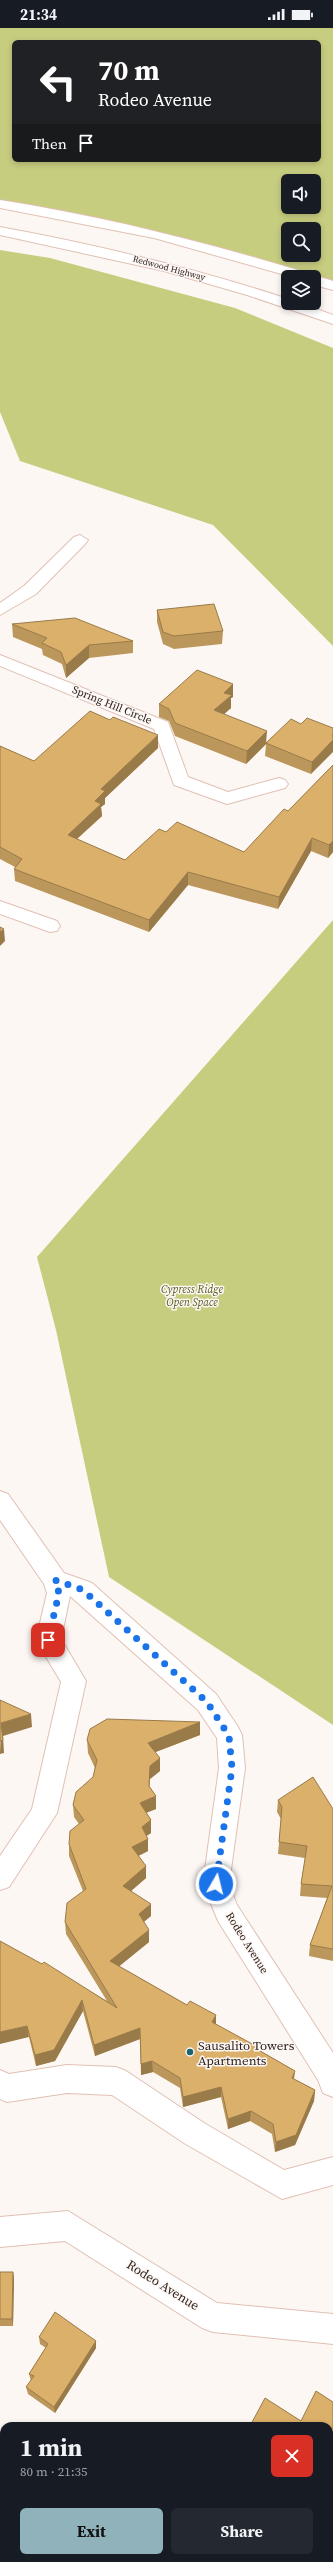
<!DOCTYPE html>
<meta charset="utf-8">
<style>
body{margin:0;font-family:"Source Serif 4",serif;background:#242831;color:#f1f3f6;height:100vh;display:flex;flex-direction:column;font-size:15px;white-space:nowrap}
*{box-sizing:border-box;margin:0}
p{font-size:13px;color:#9ea1a6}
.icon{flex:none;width:22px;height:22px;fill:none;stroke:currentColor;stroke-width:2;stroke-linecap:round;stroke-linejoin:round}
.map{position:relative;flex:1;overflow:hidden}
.sheet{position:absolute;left:0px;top:2394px;width:333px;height:140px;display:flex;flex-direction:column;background:#171b24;border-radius:12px 12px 0 0;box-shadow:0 2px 6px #0003}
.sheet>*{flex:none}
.guide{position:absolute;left:12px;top:12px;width:309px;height:122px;border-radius:6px;box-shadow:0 2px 6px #0003;background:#202124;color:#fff;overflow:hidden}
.controls{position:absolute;left:281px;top:146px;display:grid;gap:8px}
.controls a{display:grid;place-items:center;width:40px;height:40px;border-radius:6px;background:#171b24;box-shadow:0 2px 6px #0003;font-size:20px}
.pin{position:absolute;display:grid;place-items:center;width:34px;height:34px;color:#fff;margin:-17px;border-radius:8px;box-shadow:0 2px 6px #0006}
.me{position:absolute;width:44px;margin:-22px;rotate:8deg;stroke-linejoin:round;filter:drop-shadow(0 0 3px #0008)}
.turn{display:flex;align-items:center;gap:14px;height:84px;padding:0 20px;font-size:18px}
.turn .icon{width:52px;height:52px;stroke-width:2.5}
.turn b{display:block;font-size:28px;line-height:34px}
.then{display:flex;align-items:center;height:38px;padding:0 20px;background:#0003;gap:8px;font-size:15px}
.round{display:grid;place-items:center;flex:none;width:42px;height:42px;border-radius:6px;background:#242831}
.headline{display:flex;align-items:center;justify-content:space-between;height:68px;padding:0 20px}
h1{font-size:24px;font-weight:700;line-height:30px}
.primary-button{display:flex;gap:8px;margin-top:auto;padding:8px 20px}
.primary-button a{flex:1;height:46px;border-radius:6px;background:#90b2ba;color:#111;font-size:16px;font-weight:700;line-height:46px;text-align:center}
.primary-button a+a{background:#242831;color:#f1f3f6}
.status{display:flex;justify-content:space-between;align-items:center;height:28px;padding:0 20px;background:#171b24;direction:ltr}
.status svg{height:11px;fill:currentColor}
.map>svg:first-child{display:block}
</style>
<div class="status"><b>21:34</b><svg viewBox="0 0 49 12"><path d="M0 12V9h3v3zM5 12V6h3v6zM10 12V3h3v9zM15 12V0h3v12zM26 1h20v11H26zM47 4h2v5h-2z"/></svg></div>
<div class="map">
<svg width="333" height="2534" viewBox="0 0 333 2534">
<rect width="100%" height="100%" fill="#fdf7f4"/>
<!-- green -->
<g fill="#c7cd7f" fill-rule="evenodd">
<path d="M0 0H333V258L314 249 247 231 0 176ZM14 14H319V132H14ZM288 153H314V179H288ZM288 201H314V227H288Z"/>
<polygon points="0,222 50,230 235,280 333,320 333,618 213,497 20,433 0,384"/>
<polygon points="333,892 333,1697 109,1549 56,1302 37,1229"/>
</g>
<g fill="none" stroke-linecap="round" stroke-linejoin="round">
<!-- street casing -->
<g stroke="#e0c0b3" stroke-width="2">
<g id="street">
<polygon points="80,507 88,512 86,515 36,566 0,587 0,575 24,558 74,509"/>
<polygon points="0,627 168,694 188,749 228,764 279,750 285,752 288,756 285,760 227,776 174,757 154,701 0,638"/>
<polygon points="0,873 57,893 60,898 57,903 50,904 0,886"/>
<polygon points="0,1463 8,1466 64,1545 92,1555 216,1666 238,1699 242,1707 245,1740 229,1856 237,1877 333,2025 333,2069 323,2065 318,2052 218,1893 203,1856 219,1740 217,1710 198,1682 70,1568 61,1611 86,1653 57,1785 9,1859 0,1862 0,1828 32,1781 61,1654 36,1612 47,1565 44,1556 0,1492"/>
<polygon points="67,2037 116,2039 126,2043 204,2095 284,2142 333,2129 333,2157 282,2171 184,2115 112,2067 67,2065 7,2074 0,2071 0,2042 9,2046"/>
<polygon points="68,2183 217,2275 333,2286 333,2316 213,2304 202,2300 65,2213 0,2219 0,2189"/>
</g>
</g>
<!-- highway casing -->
<g stroke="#e0c0b3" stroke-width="2">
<g id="highway">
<path d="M0 172C114 190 225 219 333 253V262L314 257V249H292L154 210 0 180Z"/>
<path d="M0 199C98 217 194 240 288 271V275H300L333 287V296L247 267 164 243 0 207Z"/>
</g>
</g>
<!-- street -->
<use href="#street" fill="#fff" fill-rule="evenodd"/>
<!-- highway -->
<use href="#highway" fill="#fff" fill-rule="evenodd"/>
</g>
<!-- wall -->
<g fill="#bc975b">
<polygon points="157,582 223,603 222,616 174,621 163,616 157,594"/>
<polygon points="12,596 133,613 133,625 89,630 66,650 62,636 43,627 42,621 13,609"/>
<polygon points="233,656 233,669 231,670 231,680 224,686 266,715 301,696 333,700 311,746 265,728 266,716 246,736 175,708 169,693 159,689 159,676"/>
<polygon points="0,718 34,733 158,720 105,770 105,776 101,779 102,788 77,811 125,832 166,804 244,824 288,783 333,737 333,824 328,830 311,823 278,881 188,857 149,904 15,853 14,841 15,839 0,831"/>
<polygon points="200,1694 200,1707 155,1724 160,1743 150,1751 149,1759 156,1781 146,1785 151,1792 151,1805 146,1808 148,1811 148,1823 138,1828 146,1850 131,1863 151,1888 143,1894 149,1914 119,1938 187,1977 216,1987 216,1996 256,2021 295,2043 294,2051 315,2062 314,2073 295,2117 275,2124 272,2106 250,2093 228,2101 221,2069 183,2079 180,2060 153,2044 141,2047 140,2011 95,2028 83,1983 55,2033 36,2038 29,2009 0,1913 107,1973 66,1906 65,1894 83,1863 69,1828 69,1816 79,1796 74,1789 73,1777 93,1749 95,1740 88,1725 87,1712"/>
<polygon points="278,1772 333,1781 333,1933 309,1928 310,1917 327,1870 300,1868 301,1856 305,1830 278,1826 281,1791 277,1784"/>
<polygon points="0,2244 13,2244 14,2251 13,2298 0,2298"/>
<polygon points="39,2309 96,2313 96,2320 55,2385 28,2366 26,2359 31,2353 29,2346 46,2320 40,2316"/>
<polygon points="333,2374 333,2479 329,2477 329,2398 250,2398 301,2393"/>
<polygon points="333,2509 333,2518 331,2516"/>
<polygon points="96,2530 208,2530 206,2534 102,2534"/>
</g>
<!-- shaded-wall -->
<g fill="#997b4a">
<polygon points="89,617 89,630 66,650 66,637"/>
<polygon points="233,656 233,669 231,670 231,680 214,695 214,682 224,665"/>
<polygon points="267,703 266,716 246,736 247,723"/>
<polygon points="158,707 158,720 105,770 105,776 101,779 102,788 68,819 68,807 95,773 101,761"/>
<polygon points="333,707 333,724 311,746 312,734"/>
<polygon points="312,810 311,823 278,881 279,869"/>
<polygon points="333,813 333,824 328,830 329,817"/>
<polygon points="188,844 188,857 149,904 149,892"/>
<polygon points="4,901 5,913 0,918 0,904"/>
<polygon points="31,1686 32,1699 3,1708 4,1725 0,1726 1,1695"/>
<polygon points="200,1694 200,1707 148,1727 148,1715"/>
<polygon points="160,1730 160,1743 150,1751 149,1771 150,1738"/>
<polygon points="156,1768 156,1781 140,1787 140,1775"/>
<polygon points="151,1792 151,1805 142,1811 142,1799"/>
<polygon points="148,1811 148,1823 132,1831 132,1819"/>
<polygon points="146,1838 146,1850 123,1870 123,1858"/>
<polygon points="151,1876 151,1888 139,1898 139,1886"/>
<polygon points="149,1902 149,1914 111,1945 110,1933"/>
<polygon points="82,1972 83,1983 55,2033 36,2038 35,2027"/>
<polygon points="216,1987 216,1998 212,1994"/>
<polygon points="27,1998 29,2009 0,2016 0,2004"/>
<polygon points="140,2000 140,2011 95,2028 94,2017"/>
<polygon points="152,2033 153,2044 141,2047 141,2036"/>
<polygon points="295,2043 293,2054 292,2050"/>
<polygon points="221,2059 221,2069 183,2079 183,2069"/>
<polygon points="315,2062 314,2073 295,2117 275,2124 276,2114"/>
<polygon points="251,2083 250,2093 228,2101 228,2091"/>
<polygon points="13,2244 14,2251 13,2298 12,2291"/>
<polygon points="96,2313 96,2320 55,2385 54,2379"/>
<polygon points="47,2530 53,2530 50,2534 45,2534"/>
<polygon points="205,2530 208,2530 206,2534 203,2534"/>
</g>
<!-- building -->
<g fill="#dbb06a" stroke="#997b4a">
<polygon points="214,576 223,603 174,608 163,604 157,582"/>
<polygon points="75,590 133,613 89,617 66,637 61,624 42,615 47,610 12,596"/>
<polygon points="197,642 233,656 224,665 232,667 214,682 267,703 247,723 175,695 169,681 159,676"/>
<polygon points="90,683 110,692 113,689 158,707 101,761 105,763 95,773 101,776 68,807 125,832 159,801 166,804 177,794 244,824 284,781 288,783 333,737 333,813 329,817 312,810 279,869 188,844 149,892 14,841 22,831 0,819 0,718 34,733"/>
<polygon points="307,690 333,700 333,707 332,708 333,708 333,712 312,734 266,715 291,691 301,696"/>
<polygon points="0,899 4,901 0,904"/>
<polygon points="0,1672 31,1686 1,1695 3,1712 0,1713"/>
<polygon points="107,1691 200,1694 148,1715 160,1730 150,1738 149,1758 156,1768 140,1775 151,1792 142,1799 148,1811 132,1819 146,1838 123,1858 151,1876 139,1886 149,1902 110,1933 187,1977 190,1973 216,1987 212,1994 256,2018 255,2020 295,2043 292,2050 315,2062 296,2107 276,2114 273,2096 251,2083 228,2091 221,2059 183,2069 180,2050 152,2033 141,2036 140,2000 94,2017 82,1972 54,2022 35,2027 27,1998 0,2004 0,1913 42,1936 44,1934 117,1980 65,1894 67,1875 86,1861 69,1816 70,1803 84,1792 73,1777 76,1764 93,1749 97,1732 87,1712 90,1701"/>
<polygon points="313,1749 333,1781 333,1921 310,1917 332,1858 301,1856 307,1818 279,1814 282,1779 278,1772"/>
<polygon points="0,2244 13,2244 12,2291 0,2291"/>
<polygon points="55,2284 96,2313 54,2379 26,2359 34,2348 29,2346 48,2316 39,2309"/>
<polygon points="316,2363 333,2374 333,2472 329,2469 329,2398 250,2398 265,2370 301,2393"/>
<polygon points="0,2415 4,2418 4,2530 47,2530 45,2534 0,2534"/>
<polygon points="104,2530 205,2530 203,2534 110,2534"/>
</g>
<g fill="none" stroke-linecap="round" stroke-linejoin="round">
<!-- route -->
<polyline stroke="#1a73e8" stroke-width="7" stroke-dasharray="0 12.6" points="48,1612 59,1565 55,1552 83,1562 207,1674 229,1708 232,1740 216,1856"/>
</g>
<!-- markers -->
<circle fill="#1a6371" stroke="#fdf7f4" stroke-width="1.5" cx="190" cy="2024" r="4"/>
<g text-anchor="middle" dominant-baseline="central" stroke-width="3" stroke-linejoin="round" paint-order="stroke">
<!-- far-street labels -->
<g font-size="9" fill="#281c17" stroke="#fdf7f4">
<text transform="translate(169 240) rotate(15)">Redwood Highway</text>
</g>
<!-- street labels -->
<g font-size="11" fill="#281c17" stroke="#fdf7f4">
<text transform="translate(112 677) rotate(22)">Spring Hill Circle</text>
<text transform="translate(247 1915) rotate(58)">Rodeo Avenue</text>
</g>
<!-- park labels -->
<g font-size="11" font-style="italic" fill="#595c23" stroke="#fdf7f4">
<text x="192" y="1261">Cypress Ridge<tspan x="192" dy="13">Open Space</tspan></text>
</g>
<!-- near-poi labels -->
<g font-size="13" fill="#281c17" stroke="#fdf7f4" text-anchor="start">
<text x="198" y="2017">Sausalito Towers<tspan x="198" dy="15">Apartments</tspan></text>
</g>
<!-- near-street labels -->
<g font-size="13" fill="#281c17" stroke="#fdf7f4">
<text transform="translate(163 2257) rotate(32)">Rodeo Avenue</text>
</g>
</g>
</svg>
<div class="controls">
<a><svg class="icon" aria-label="sound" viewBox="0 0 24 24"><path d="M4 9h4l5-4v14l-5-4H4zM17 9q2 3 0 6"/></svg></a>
<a><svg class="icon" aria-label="search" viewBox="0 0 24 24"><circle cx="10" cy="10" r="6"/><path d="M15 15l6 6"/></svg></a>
<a><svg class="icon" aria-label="layers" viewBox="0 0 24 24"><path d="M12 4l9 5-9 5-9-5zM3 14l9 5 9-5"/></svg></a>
</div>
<div class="pin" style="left:48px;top:1612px;background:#d93025"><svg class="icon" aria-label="arrive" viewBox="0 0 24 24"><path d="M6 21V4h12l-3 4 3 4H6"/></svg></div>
<svg class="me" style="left:216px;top:1856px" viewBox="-20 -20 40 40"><circle r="17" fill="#1a73e8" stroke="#fff" stroke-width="3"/><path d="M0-11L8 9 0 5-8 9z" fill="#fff"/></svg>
<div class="guide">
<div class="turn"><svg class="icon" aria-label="left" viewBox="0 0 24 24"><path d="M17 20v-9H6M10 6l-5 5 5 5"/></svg><div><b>70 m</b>Rodeo Avenue</div></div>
<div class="then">Then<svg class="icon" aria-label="arrive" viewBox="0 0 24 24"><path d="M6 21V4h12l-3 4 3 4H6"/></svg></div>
</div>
<section class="sheet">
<div class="headline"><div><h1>1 min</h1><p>80 m · 21:35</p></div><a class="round" style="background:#d93025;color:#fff"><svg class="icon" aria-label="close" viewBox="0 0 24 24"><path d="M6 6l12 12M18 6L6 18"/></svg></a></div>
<div class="primary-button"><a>Exit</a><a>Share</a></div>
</section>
</div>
